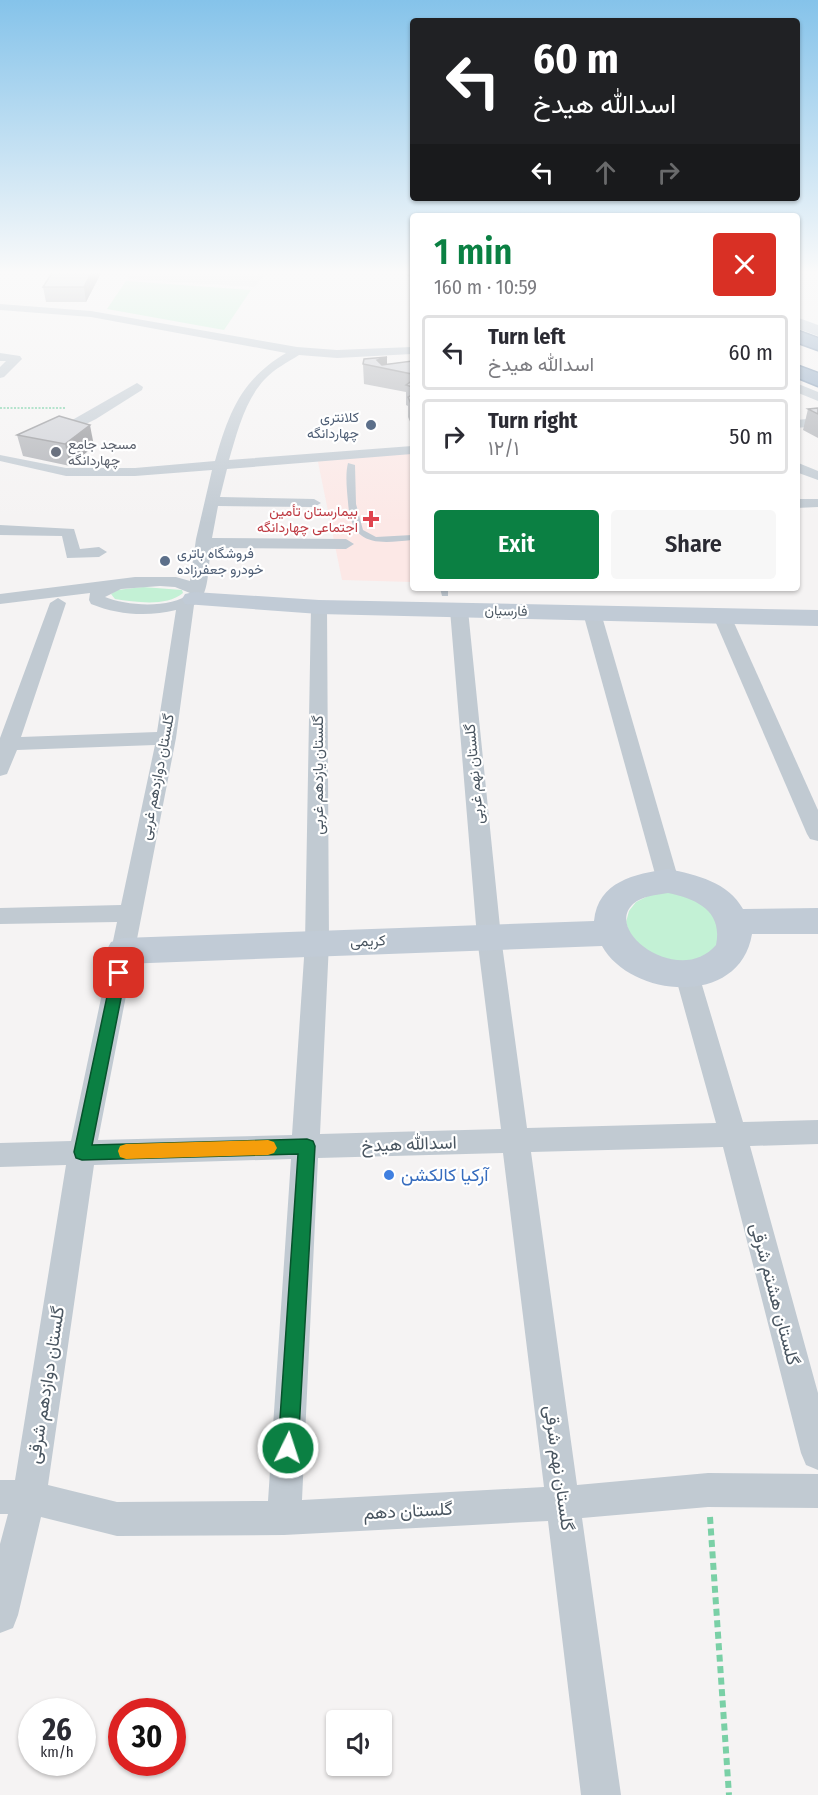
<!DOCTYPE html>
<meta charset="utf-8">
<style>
body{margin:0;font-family:"Fira Sans Condensed",Vazirmatn,sans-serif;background:#f7f7f7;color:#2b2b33;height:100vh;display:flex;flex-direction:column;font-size:22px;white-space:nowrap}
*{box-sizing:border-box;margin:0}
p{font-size:20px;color:#7c7c81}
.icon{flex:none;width:33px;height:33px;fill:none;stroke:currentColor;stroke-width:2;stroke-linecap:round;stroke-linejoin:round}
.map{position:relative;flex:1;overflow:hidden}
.side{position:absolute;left:410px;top:213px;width:390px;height:378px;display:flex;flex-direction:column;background:#fff;border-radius:6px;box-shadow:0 2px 4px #0004}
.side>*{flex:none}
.guide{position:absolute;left:410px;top:18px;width:390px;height:183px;border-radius:6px;box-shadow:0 2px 4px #0004;background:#202124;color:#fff;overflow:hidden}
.tools{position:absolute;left:326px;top:1710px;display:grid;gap:12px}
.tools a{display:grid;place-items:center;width:66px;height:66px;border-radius:6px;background:#fff;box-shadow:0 2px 4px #0004;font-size:30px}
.speed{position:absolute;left:18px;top:1698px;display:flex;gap:12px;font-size:30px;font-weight:700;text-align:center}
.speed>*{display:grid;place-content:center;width:78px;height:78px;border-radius:50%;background:#fff;box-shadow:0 2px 4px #0004;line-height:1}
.speed small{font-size:15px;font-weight:400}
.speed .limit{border:9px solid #d22;background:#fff;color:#111}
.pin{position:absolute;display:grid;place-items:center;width:51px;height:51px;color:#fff;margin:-26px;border-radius:12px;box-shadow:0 3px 9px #0006}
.me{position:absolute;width:66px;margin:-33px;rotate:4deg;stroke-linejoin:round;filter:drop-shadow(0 0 4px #0008)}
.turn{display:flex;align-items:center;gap:21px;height:126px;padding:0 24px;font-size:27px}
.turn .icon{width:78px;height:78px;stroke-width:2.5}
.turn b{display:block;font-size:42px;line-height:51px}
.lanes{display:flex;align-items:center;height:57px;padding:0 24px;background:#0003;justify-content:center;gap:30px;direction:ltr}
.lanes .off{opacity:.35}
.round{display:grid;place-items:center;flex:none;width:63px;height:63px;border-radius:6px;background:#f7f7f7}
.summary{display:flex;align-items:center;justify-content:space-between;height:102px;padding:0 24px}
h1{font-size:36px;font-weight:600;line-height:45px;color:#0b8043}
.cta{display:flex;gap:12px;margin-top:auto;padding:12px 24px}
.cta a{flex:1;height:69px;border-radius:6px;background:#0b8043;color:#fff;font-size:24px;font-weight:600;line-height:69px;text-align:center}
.cta a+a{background:#f7f7f7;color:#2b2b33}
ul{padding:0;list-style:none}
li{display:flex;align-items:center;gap:18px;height:75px;margin:0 12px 9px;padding:0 12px;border:3px solid #e1e1e2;border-radius:6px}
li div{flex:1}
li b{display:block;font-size:22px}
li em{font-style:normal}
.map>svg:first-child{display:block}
</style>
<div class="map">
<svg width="818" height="1795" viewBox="0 0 818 1795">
<rect width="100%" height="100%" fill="#f5f3f3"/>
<!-- education -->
<polygon fill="#e6e4e5" points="131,273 265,273 255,287 127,279"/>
<!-- medical -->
<polygon fill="#fce8e6" points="412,450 412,582 342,580 317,457"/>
<!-- green -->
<g fill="#c3f1d5">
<polygon points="126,281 251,290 224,330 107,309"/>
<path d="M143 587 182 590 183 593C166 607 136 602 115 599L111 594 117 590Z"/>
<path d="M661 892C680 893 702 898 714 913 719 919 720 930 722 937L709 957 679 963 648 954 629 933 626 922 629 911 636 902 648 896Z"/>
</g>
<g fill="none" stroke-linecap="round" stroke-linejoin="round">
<!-- highway casing -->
<g stroke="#7690ad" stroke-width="3">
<g id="highway">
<polygon points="796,330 818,338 818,350 796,342"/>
<polygon points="796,365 818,373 818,386 796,377"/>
</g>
</g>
<!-- path-far1 -->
<polyline stroke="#7ad0a6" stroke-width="2" stroke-dasharray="2 1.5" stroke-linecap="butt" points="0,408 65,408"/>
<!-- path -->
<polyline stroke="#7ad0a6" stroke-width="6" stroke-dasharray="7 4.5" stroke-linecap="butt" points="710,1517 729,1795"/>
<!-- lane -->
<g fill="#c1cad2" fill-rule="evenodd">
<path d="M348 463 355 465 356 504 363 530 376 537 412 535V540C376 544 351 546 348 502 347 490 345 475 348 463Z"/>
<polygon points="440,588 448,588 448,596 442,596"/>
</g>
<!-- street -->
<g fill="#c1cad2" fill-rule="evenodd">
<path d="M0 304 91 311 297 347 337 350 412 347V354L337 358 299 355C288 362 274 369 265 379 245 400 237 433 229 460L412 446V454L227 469 220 497 314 499 321 503 314 507 218 506 212 538 346 539 354 544 346 549 211 548C208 564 210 599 194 605L176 738 98 1140 292 1135 305 943 311 607 313 603H325L327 607 329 943 320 1134 501 1129 477 937 450 610 453 606H465L468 610 501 937 527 1128 716 1123 675 975 679 968 687 966 695 968 699 975 743 1122 818 1120V1144L750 1146 818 1393V1470L806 1465 801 1453 723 1147 531 1152 577 1485 708 1473 818 1474V1508L708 1507 582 1518 621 1795H581L548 1521 284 1535 117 1536 41 1517 18 1615 13 1628 0 1633V1544L8 1514H0V1480H15L66 1165 0 1167V1143L71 1141 117 922 0 924V908L121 905 155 745 17 750 7 774 0 776V738L50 603 58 598 66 603 21 737 157 732 176 610C148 617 118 615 91 604L89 600 90 593 0 604V594L135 577H176L190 581 196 539 212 470 135 476H66L0 461V455L66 468H135L215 461C229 412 241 380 286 353L91 317 0 310ZM160 586 175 587 190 593C172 609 126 606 105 597L121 589ZM503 1153 544 1487 302 1500 318 1158ZM291 1159 268 1501 117 1502 48 1485 94 1165Z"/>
<polygon points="0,353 20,356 22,359 4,377 0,378 0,367 6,361 0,361"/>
<polygon points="137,383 143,387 142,390 96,419 58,438 53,439 46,435"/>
<polygon points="796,383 818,392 818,401 796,392"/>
<polygon points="818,418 818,426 796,428 796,420"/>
<polygon points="796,462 818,471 818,480 796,472"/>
<polygon points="796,499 818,499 818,507 796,508"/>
<polygon points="0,525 74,529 80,549 99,547 107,552 99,557 67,558 62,536 0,535"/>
<polygon points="592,608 598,609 601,613 679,881 676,887 668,889 660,887 657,881 583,613 586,609"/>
<polygon points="722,611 728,612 731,616 818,810 818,841 810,839 807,834 713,616 716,612"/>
</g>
<!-- secondary -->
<g fill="#c1cbd6" fill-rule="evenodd">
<polygon points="796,317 818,325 818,336 796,328"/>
<polygon points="194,592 319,600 818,610 818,626 319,614 185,604 182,599 185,594"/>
<path d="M668 869C697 875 728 882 743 909L818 908V934H752C740 1008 631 998 602 946L123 964 111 960 106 951 111 942 123 938 594 921C598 881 635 874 668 869ZM668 893C697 899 723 911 716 945 680 987 603 932 633 904 642 896 656 895 668 893Z"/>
</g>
<!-- highway -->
<use href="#highway" fill="#8ba5c1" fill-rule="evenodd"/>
</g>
<!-- wall -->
<g fill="#b0b2b7">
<polygon points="101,273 86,302 46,302 43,287"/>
<polygon points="403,273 412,273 412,278"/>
<polygon points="387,357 387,364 412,361 412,426 408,417 408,406 406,405 406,392 364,384 363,364"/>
<polygon points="818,408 818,438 803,430 808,409"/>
<polygon points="17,435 94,446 70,466 23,456"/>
</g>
<!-- shaded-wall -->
<g fill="#909195">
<polygon points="91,273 101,273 86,302 84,287"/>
<polygon points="387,357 387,369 377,360"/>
<polygon points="90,425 94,446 70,466 65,444"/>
</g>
<!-- building -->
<g fill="#cdcfd5" stroke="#909195" stroke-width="1.5">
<polygon points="52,273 91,273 84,287 43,287"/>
<polygon points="387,357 377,360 382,365 412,361 412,374 363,364 364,359"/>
<polygon points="412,381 412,387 406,385"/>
<polygon points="412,395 412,406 408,397"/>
<polygon points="818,408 818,414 808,409"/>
<polygon points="59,416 90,425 65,444 17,435"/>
</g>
<!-- sky -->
<linearGradient id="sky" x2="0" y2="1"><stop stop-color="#85c3ea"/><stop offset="0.52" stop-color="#fafafa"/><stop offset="1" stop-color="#fafafa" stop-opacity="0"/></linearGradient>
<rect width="818" height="524" fill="url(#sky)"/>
<!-- route -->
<polygon fill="#0b8043" stroke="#07532c" stroke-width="1.5" points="119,967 124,969 126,973 92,1145 307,1139 313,1141 315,1146 298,1448 295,1455 288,1458 281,1455 278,1448 298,1154 82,1160 76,1158 74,1152 112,973 114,969"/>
<!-- slow -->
<polygon fill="#f59e0b" points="268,1140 274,1142 277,1148 274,1153 268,1155 126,1159 120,1157 118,1151 120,1146 126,1144"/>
<!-- markers -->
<g fill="#5c6f8a" stroke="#fff" stroke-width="2">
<circle cx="371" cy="425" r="6"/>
<circle cx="165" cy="561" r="6"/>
</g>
<circle fill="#6b7280" stroke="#fff" stroke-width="2" cx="56" cy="452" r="6"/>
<path fill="#e0444e" stroke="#fff" stroke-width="2" d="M368 510h6v6h6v6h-6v6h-6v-6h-6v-6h6z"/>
<circle fill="#3f7fe0" stroke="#fff" stroke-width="2" cx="389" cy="1175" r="6"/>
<g text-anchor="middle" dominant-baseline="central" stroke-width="4.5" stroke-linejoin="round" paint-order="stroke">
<!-- far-service labels -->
<g font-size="14" fill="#4e5e75" stroke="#fff" text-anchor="end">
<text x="359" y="417">کلانتری<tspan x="359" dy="16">چهاردانگه</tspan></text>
<text x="177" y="553" text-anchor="start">فروشگاه باتری<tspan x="177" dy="16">خودرو جعفرزاده</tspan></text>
</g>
<!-- far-worship labels -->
<g font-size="14" fill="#5b616d" stroke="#fff" text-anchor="start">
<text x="68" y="444">مسجد جامع<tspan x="68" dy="16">چهاردانگه</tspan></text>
</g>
<!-- far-health labels -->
<g font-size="14" fill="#be3a42" stroke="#fff" text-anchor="end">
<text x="358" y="511">بیمارستان تأمین<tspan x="358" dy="16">اجتماعی چهاردانگه</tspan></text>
</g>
<!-- far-street labels -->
<g font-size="14" fill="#4a5661" stroke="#fff">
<text transform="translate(506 611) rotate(1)">فارسیان</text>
</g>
<!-- street labels -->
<g font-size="15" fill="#4a5661" stroke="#fff">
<text transform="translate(474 774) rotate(-95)">گلستان نهم غربی</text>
<text transform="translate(318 775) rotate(-90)">گلستان یازدهم غربی</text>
<text transform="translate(157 777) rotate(-79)">گلستان دوازدهم غربی</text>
<text transform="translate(368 941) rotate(-2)">کریمی</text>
</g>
<!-- near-street labels -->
<g font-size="18" fill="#4a5661" stroke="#fff">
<text transform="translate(409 1144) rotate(-2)">اسدالله هیدخ</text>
<text transform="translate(775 1294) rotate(75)">گلستان هشتم شرقی</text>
<text transform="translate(46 1385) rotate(-81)">گلستان دوازدهم شرقی</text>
<text transform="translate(559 1468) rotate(82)">گلستان نهم شرقی</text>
<text transform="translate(408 1511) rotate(-3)">گلستان دهم</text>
</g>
<!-- near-shop labels -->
<g font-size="18" fill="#366cbe" stroke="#fff" text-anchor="start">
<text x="401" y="1175">آرکیا کالکشن</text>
</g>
</g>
</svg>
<div class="tools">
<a><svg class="icon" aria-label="sound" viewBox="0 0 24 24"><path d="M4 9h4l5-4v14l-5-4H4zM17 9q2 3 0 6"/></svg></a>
</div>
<div class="speed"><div>26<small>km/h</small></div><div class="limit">30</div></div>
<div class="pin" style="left:119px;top:973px;background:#d93025"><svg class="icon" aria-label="arrive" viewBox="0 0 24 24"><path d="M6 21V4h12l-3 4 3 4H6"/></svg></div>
<svg class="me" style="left:288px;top:1448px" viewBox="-20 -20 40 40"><circle r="17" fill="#0b8043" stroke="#fff" stroke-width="3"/><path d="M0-11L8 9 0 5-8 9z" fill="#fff"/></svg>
<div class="guide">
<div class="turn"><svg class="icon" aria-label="left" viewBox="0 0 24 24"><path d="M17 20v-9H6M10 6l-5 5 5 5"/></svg><div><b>60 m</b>اسدالله هیدخ</div></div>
<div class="lanes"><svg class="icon" aria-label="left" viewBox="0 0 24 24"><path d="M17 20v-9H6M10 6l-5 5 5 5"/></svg><svg class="icon off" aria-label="ahead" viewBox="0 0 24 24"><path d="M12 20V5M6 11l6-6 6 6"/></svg><svg class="icon off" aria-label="right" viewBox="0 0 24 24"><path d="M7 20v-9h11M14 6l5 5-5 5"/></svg></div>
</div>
<section class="side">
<div class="summary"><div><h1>1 min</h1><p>160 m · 10:59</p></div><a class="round" style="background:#d93025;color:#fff"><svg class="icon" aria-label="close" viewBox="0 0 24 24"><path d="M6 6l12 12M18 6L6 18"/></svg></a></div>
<ul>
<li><svg class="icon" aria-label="left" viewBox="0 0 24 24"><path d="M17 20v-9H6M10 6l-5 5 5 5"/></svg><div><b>Turn left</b><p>اسدالله هیدخ</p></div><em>60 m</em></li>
<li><svg class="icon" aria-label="right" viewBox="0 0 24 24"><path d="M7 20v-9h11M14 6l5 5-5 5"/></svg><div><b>Turn right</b><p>۱۲/۱</p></div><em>50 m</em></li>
</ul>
<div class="cta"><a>Exit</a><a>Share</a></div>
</section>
</div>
